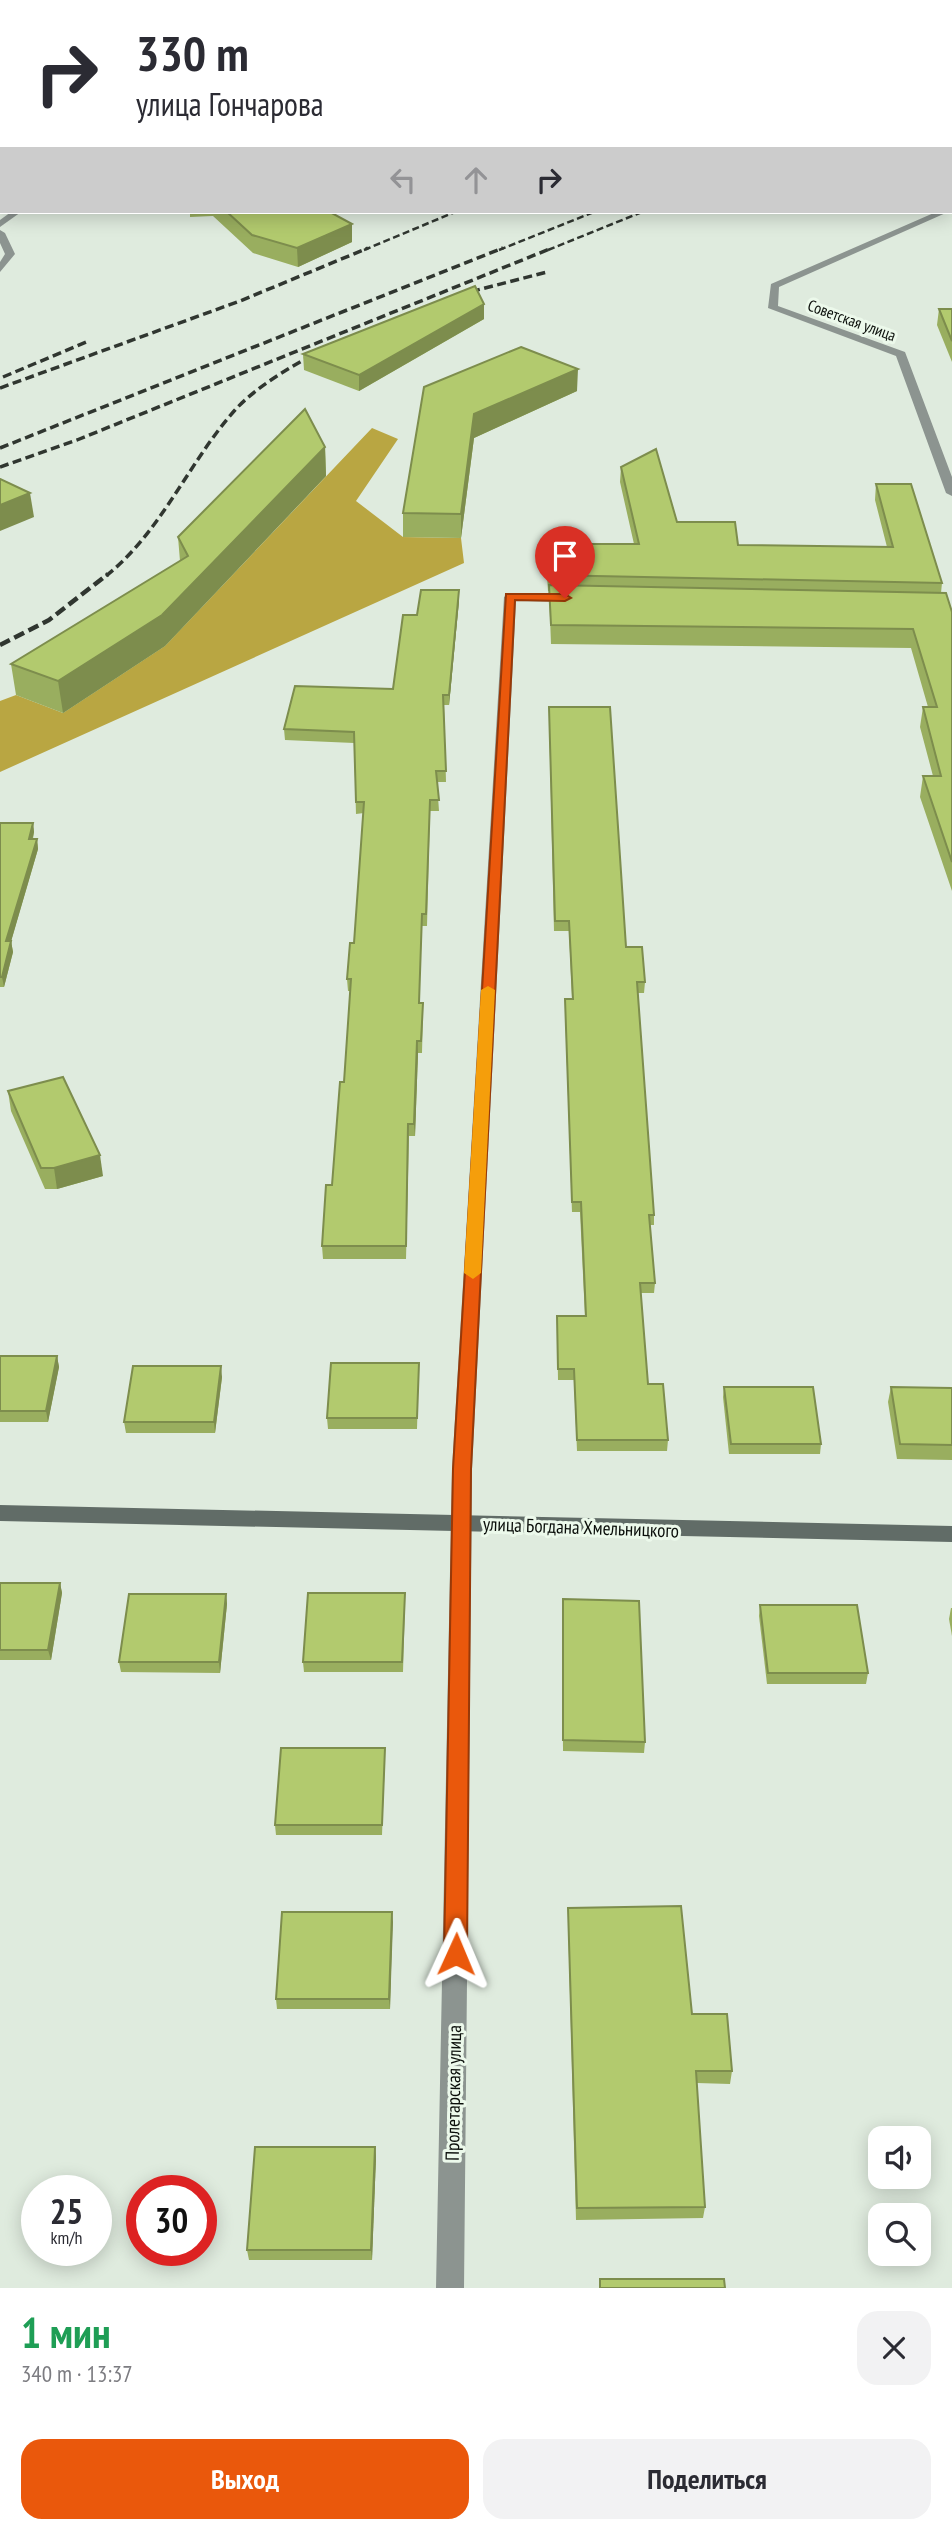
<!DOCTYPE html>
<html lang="ru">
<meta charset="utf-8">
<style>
body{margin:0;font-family:"PT Sans Narrow",sans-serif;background:#f2f2f3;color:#2b2b33;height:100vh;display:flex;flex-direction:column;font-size:26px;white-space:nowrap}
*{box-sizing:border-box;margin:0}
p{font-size:23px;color:#7c7c81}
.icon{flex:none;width:38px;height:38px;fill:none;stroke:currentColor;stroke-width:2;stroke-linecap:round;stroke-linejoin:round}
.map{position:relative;height:2288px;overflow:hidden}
.panel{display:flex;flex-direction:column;background:#fff;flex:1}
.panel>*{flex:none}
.guide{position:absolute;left:0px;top:0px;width:952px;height:214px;box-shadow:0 4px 18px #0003;background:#fff;color:#2b2b33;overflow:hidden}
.tools{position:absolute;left:868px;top:2126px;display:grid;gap:14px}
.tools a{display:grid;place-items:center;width:63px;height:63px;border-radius:14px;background:#fff;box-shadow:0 4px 18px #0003;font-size:35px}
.speed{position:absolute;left:21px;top:2175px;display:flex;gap:14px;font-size:35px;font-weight:700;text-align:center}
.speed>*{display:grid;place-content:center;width:91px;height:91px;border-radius:50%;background:#fff;box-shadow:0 4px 18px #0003;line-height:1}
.speed small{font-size:18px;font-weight:400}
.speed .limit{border:10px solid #d22;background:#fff;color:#111}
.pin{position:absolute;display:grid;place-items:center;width:60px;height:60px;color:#fff;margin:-72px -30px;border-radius:50% 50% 50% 0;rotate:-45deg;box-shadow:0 0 7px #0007}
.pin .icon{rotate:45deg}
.me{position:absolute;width:77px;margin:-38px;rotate:1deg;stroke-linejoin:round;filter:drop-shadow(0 0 5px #0008)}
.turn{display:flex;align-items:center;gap:24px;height:147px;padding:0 21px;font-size:32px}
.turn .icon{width:91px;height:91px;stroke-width:2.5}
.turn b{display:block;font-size:49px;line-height:60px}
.lanes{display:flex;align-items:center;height:66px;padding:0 21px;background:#0003;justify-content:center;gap:35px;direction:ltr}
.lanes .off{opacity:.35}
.round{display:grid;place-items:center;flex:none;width:74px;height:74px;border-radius:21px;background:#f2f2f3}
.overview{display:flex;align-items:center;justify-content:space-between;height:119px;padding:0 21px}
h1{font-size:42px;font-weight:600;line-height:52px;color:#1e9e55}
.button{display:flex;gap:14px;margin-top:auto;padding:14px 21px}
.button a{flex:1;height:80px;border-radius:21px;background:#ea580c;color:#fff;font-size:28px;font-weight:600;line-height:80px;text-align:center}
.button a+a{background:#f2f2f3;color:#2b2b33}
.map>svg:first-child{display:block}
</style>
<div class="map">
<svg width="952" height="2288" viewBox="0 0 952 2288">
<rect width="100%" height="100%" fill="#dfebde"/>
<!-- forest -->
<polygon fill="#b9a642" points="372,428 398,439 356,501 403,537 461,538 464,563 0,772 0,701 16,695 63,713 165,646"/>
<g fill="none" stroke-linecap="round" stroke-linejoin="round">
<!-- street -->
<g fill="#8c9490" fill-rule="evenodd">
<polygon points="688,0 700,0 686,2"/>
<polygon points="773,0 783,0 785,2 775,2"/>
<polygon points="932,0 942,0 930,2"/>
<polygon points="11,212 21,212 0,227 0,220"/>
<polygon points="936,212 948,212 779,287 778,306 905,352 952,477 952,496 946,493 896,356 768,308 771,284"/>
<polygon points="0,230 5,233 15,254 0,272 0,262 5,254 0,243"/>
<polygon points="510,593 571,594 577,598 571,602 516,601 472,1469 464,2288 436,2288 452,1469 504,597"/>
</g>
<!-- secondary -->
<polygon fill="#616c67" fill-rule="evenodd" points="0,1505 952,1526 952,1542 0,1521"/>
<!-- rail-far2 -->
<g stroke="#303630" stroke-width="2.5" stroke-dasharray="7 3.5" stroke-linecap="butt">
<polyline points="364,250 455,212"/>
<polyline points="499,250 594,212"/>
<polyline points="548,250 642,212"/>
</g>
<!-- rail-far1 -->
<g stroke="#303630" stroke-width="3.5" stroke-dasharray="9 4.5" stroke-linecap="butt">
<polyline points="458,295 547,272"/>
<polyline points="3,377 86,342"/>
<polyline points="0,388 240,301 368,248"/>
<polyline points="0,448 503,248"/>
<polyline points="0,467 77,440 552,248"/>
<path d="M106 576C162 531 188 463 235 410 257 386 291 367 319 351"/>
</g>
<!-- rail -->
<polyline stroke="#303630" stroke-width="4.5" stroke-dasharray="11 5" stroke-linecap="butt" points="0,645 49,620 108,574"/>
</g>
<!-- wall -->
<g fill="#99ae5f">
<polygon points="199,0 637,0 628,2 199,2"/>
<polygon points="793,0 916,0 910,2 800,2"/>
<polygon points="952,73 952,180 950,180 950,74"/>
<polygon points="190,212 330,212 352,242 298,267 253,253 213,216 190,217"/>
<polygon points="484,304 484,319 359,391 304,370 303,354"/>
<polygon points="939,309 952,309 952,362 937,325"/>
<polygon points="424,387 577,391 474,438 461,538 403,537 403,513"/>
<polygon points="325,447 326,476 165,646 63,713 16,695 11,664 180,561 178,537"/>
<polygon points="621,467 677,522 738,545 887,547 875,500 876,484 942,583 941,593 952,612 952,891 920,797 923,776 933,776 920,727 923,707 928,707 911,648 551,644 549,591 548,591 546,560 546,544 634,544 620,482"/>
<polygon points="459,590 459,601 449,705 444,705 446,782 437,782 439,811 430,811 427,926 422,926 419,1003 423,1015 422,1053 418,1053 415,1136 409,1136 406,1259 323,1259 322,1246 332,1185 344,1082 350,991 348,991 347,979 354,943 364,813 356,814 354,743 285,740 284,729 393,689 417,615"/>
<polygon points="549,716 626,947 645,982 644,993 638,993 654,1215 654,1225 650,1225 655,1283 654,1293 641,1293 648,1384 668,1440 667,1451 577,1451 574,1380 558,1380 557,1316 585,1316 580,1212 572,1212 565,1010 565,999 572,999 569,931 554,931"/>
<polygon points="0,823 33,823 34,832 33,839 37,839 38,849 11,941 13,952 4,987 0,987"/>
<polygon points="8,1091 103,1176 57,1189 45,1189 11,1111"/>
<polygon points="0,1356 57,1356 59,1367 48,1422 0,1422"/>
<polygon points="419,1363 417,1429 328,1429 327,1418"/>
<polygon points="222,1377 215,1433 126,1433 124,1422"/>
<polygon points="724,1387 821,1444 820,1454 729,1454 723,1397"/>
<polygon points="891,1387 952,1388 952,1460 897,1459 888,1402"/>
<polygon points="0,1583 60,1583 62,1593 51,1660 0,1660"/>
<polygon points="226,1594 227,1604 220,1673 121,1672 119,1662"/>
<polygon points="405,1604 403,1672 304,1672 303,1662"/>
<polygon points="760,1605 868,1673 866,1684 767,1684 759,1616"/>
<polygon points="951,1608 952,1608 952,1636 949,1619"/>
<polygon points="562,1610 645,1742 644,1753 563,1751"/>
<polygon points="385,1758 382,1835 276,1835 275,1825"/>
<polygon points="568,1908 692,2014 732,2071 730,2084 697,2083 705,2207 703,2218 576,2220 568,1920"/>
<polygon points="392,1912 390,2009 277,2009 276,1999"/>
<polygon points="375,2147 376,2157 372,2260 249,2260 247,2250"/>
</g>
<!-- shaded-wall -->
<g fill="#7d8d4d">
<polygon points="564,0 637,0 628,2 555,2"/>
<rect x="810" y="0" width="12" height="2"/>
<polygon points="869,0 916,0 910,2 869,2"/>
<polygon points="2,55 2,72 0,72 0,56"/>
<polygon points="352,224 352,242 298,267 297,248"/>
<polygon points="484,304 484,319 359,391 359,375"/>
<polygon points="578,369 577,391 474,438 461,538 461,514 474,414"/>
<polygon points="325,447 326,476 165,646 63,713 58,681"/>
<polygon points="30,493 34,517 0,531 0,505"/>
<polygon points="459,590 459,601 449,705 449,695"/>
<polygon points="33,823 34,832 30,849 29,839"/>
<polygon points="37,839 38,849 8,952 6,941"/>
<polygon points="11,941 13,952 4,987 2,977"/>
<polygon points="417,1041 418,1053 415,1136 414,1124"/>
<polygon points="100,1155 103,1176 57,1189 54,1168"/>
<polygon points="57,1356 59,1367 48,1422 46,1411"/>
<polygon points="221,1366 222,1377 215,1433 214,1422"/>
<polygon points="60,1583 62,1593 51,1660 48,1650"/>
<polygon points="226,1594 227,1604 220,1673 219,1662"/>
<polygon points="392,1912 393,1922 390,2009 389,1999"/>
<polygon points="375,2147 376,2157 372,2260 371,2250"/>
</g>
<!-- building -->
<g fill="#b2ca6e" stroke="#7d8d4d" stroke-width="2">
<polygon points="227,0 564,0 555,2 217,2"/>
<polygon points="0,13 2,14 2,32 0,32"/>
<polygon points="2,33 2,55 0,56 0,38"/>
<polygon points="952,73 952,160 950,160 950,74"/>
<polygon points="227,212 330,212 352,224 297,248 252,235"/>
<polygon points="475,286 484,304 359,375 303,354"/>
<polygon points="939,309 952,309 952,341"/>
<polygon points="521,347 578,369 474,414 461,514 403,513 424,387"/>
<polygon points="305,409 325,447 162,615 58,681 11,664 188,556 178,537"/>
<polygon points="656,449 677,522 735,522 738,545 893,547 876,484 911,484 942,583 548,575 546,544 639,544 621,467"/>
<polygon points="0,479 30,493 0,505"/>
<polygon points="549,585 946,593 952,612 952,862 923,776 941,776 923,707 937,707 913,629 551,625"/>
<polygon points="421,590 459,590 449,695 443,695 446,771 436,771 439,800 430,800 426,914 422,914 419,1003 423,1003 421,1041 417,1041 414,1124 408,1124 406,1246 322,1246 326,1185 332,1185 340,1082 344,1082 351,979 347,979 350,943 354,943 364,802 356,802 354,732 284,729 295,686 393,689 403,615 417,615"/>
<polygon points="549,707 610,707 626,947 642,947 645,982 637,982 654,1215 649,1215 655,1283 640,1283 648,1384 663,1384 668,1440 577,1440 574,1369 558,1369 557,1316 586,1316 581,1202 572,1202 565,999 573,999 569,921 555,921"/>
<polygon points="0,823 33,823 29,839 37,839 6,941 11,941 2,977 0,977"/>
<polygon points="63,1077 100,1155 54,1168 41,1168 8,1091"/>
<polygon points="0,1356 57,1356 46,1411 0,1411"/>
<polygon points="331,1363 419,1363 417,1418 327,1418"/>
<polygon points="133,1366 221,1366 214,1422 124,1422"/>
<polygon points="724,1387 813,1387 821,1444 731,1444"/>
<polygon points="891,1387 952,1388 952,1445 900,1444"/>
<polygon points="0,1583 60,1583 48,1650 0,1650"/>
<polygon points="308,1593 405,1593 402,1662 303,1662"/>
<polygon points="129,1594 226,1594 219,1662 119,1662"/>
<polygon points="563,1599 639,1601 645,1742 563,1740"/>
<polygon points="760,1605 857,1605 868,1673 768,1673"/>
<polygon points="281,1748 385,1748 382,1825 275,1825"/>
<polygon points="681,1906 692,2014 727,2014 732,2071 696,2071 705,2207 577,2208 568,1908"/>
<polygon points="282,1912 392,1912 389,1999 276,1999"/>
<polygon points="255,2147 375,2147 371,2250 247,2250"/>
<polygon points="600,2279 724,2279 725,2288 600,2288"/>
</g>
<!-- route -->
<polygon fill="#ea580c" stroke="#983908" stroke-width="2" points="506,594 565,594 571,598 565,601 515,600 471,1469 467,1954 464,1962 456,1965 448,1962 444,1954 453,1469"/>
<!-- slow -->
<polygon fill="#f59e0b" points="488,986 495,990 481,1273 473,1279 464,1273 481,990"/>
<g text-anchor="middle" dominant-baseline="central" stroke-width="6" stroke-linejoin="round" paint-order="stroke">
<!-- far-street labels -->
<g font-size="16" fill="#0a0e0a" stroke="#ecf9eb">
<text transform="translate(852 320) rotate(20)">Советская улица</text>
</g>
<!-- street labels -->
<g font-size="19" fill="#0a0e0a" stroke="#ecf9eb">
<text transform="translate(581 1527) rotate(2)">улица Богдана Хмельницкого</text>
<text transform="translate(453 2093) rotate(-89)">Пролетарская улица</text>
</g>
</g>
</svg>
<div class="tools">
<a><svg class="icon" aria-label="sound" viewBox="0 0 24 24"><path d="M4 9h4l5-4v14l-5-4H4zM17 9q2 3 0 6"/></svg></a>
<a><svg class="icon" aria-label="search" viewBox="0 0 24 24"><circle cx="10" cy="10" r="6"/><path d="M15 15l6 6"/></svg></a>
</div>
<div class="speed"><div>25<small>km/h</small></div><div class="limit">30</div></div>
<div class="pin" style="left:565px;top:598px;background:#d93025"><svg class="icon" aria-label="arrive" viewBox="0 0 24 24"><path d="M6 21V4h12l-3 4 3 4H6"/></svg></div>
<svg class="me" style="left:456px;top:1954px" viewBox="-20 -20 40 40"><path d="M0-17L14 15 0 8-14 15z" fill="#ea580c" stroke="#fff" stroke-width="4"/></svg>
<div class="guide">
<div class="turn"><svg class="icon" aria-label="right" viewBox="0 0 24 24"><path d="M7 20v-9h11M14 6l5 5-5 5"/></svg><div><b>330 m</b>улица Гончарова</div></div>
<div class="lanes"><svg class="icon off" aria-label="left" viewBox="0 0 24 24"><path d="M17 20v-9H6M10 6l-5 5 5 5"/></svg><svg class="icon off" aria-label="ahead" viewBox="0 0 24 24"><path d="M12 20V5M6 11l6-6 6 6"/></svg><svg class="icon" aria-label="right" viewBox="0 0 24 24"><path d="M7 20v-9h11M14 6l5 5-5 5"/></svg></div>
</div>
</div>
<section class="panel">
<div class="overview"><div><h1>1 мин</h1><p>340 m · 13:37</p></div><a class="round"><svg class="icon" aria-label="close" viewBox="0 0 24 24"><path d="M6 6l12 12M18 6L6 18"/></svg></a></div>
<div class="button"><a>Выход</a><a>Поделиться</a></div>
</section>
